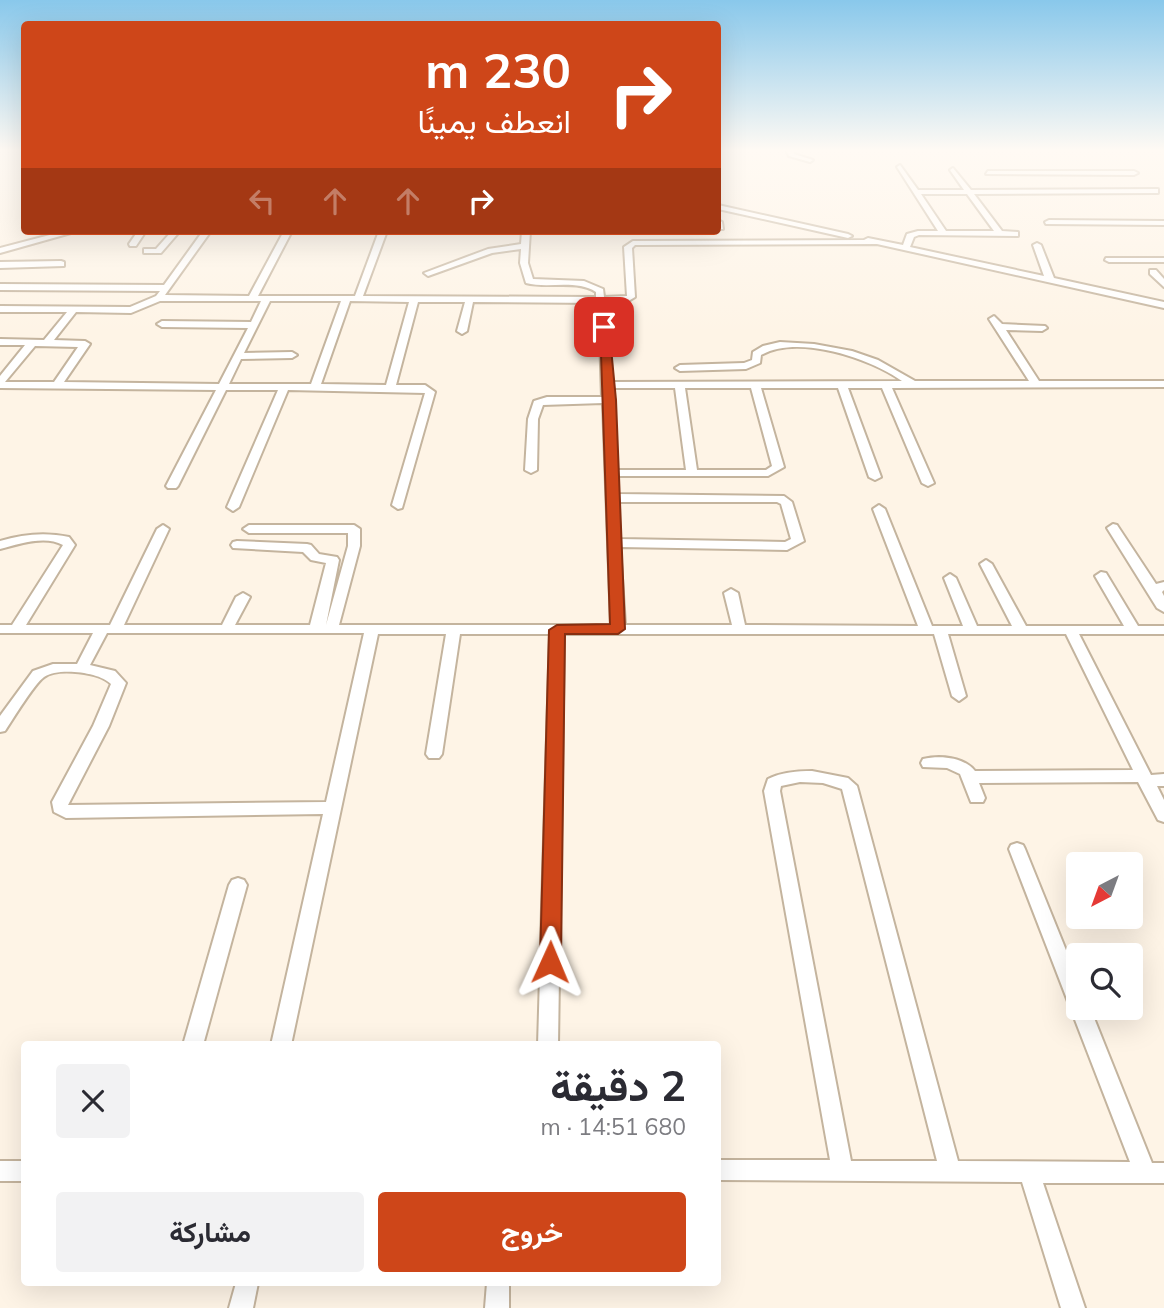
<!DOCTYPE html>
<html lang="ar">
<meta charset="utf-8">
<style>
body{margin:0;font-family:Mulish,Vazirmatn,sans-serif;background:#f2f2f3;color:#2b2b33;direction:rtl;height:100vh;display:flex;flex-direction:column;font-size:26px;white-space:nowrap}
*{box-sizing:border-box;margin:0}
p{font-size:23px;color:#7c7c81}
.icon{flex:none;width:38px;height:38px;fill:none;stroke:currentColor;stroke-width:2;stroke-linecap:round;stroke-linejoin:round}
.map{position:relative;flex:1;overflow:hidden;direction:ltr}
.details{position:absolute;left:21px;top:1041px;width:700px;height:245px;display:flex;flex-direction:column;background:#fff;border-radius:7px;box-shadow:0 7px 28px #0002;direction:rtl}
.details>*{flex:none}
.hud{position:absolute;left:21px;top:21px;width:700px;height:214px;border-radius:7px;box-shadow:0 7px 28px #0002;direction:rtl;background:#ce4619;color:#fff;overflow:hidden}
.needle{width:46px;rotate:221deg}
.tools{position:absolute;left:1066px;top:852px;display:grid;gap:14px}
.tools a{display:grid;place-items:center;width:77px;height:77px;border-radius:7px;background:#fff;box-shadow:0 7px 28px #0002;font-size:35px}
.pin{position:absolute;display:grid;place-items:center;width:60px;height:60px;color:#fff;margin:-30px;border-radius:14px;box-shadow:0 4px 10px #0006}
.me{position:absolute;width:77px;margin:-38px;rotate:1deg;stroke-linejoin:round;filter:drop-shadow(0 0 5px #0008)}
.turn{display:flex;align-items:center;gap:24px;height:147px;padding:0 35px;font-size:32px}
.turn .icon{width:91px;height:91px;stroke-width:2.5}
.turn b{display:block;font-size:49px;line-height:60px}
.lanes{display:flex;align-items:center;height:66px;padding:0 35px;background:#0003;justify-content:center;gap:35px;direction:ltr}
.lanes .off{opacity:.35}
.round{display:grid;place-items:center;flex:none;width:74px;height:74px;border-radius:7px;background:#f2f2f3}
.head{display:flex;align-items:center;justify-content:space-between;height:119px;padding:0 35px}
h1{font-size:42px;font-weight:700;line-height:52px}
.primary-button{display:flex;gap:14px;margin-top:auto;padding:14px 35px}
.primary-button a{flex:1;height:80px;border-radius:7px;background:#ce4619;color:#fff;font-size:28px;font-weight:700;line-height:80px;text-align:center}
.primary-button a+a{background:#f2f2f3;color:#2b2b33}
.map>svg:first-child{display:block}
</style>
<div class="map">
<svg width="1164" height="1308" viewBox="0 0 1164 1308">
<rect width="100%" height="100%" fill="#fef4e6"/>
<g fill="none" stroke-linecap="round" stroke-linejoin="round">
<!-- street casing -->
<g stroke="#c4b49e" stroke-width="4">
<g id="street">
<polygon points="786,150 793,150 794,154 813,160 810,162 789,156"/>
<path d="M900 165 918 190H964L950 170 953 168 971 190 1158 189V193H1155L974 194 1002 231 1018 232V236L919 235 914 237 910 247 1044 276 1033 245 1037 243 1041 245 1054 278 1164 302V308L877 244 635 245 632 248 635 297 625 303H608L612 382 902 381C870 358 798 334 761 355L760 363 746 369 680 371 675 368 680 365 744 363 752 360 753 352 763 346 780 342 814 344 852 351 878 360 915 381H1029L989 319 994 316 1002 324 1045 326 1047 328 1042 331 1006 330 1039 381H1164V387L892 388 934 483 928 486 922 483 882 388H848L881 477 875 480 869 477 838 388H761L784 467 768 476H617L618 494 784 496 792 502 804 541 787 550 620 547 625 625H732L724 593 731 589 738 593 745 625 918 626 873 509 879 505 885 509 932 626H963L944 578 950 574 956 578 977 626H1012L980 564 986 560 992 564 1026 626H1124L1095 576 1101 572 1106 573 1138 626H1164V634H1079L1151 775 1164 774V786H1157L1164 800V822L1158 820 1138 782 979 783 985 798 983 802H971L960 774 947 768 923 767 921 763 923 759C940 755 964 757 975 771L1133 770 1066 634H948L966 696 959 701 952 696 934 634H564L558 1045H538L550 634H460L442 754 439 758H429L426 754 446 634H378L291 1045H271L323 814 66 818 54 812 52 802 93 726 111 684C100 672 58 667 44 677 34 684 13 719 5 731L0 732V716L33 671 53 664H77L93 633H0V625H12L63 545C45 535 19 544 0 549V541C23 534 46 532 69 537L75 545 26 625H110L157 529 163 525 169 529 124 625H222L236 597 243 593 250 597 235 625H310L326 563 311 560 303 552 233 548 231 545 233 542 237 541 307 544 311 545 319 554 337 557 339 560 326 625 348 546V533H249L243 529 249 525H354L360 529V546L339 625H611L603 403 543 405 538 419 537 470 531 473 525 470 528 419 534 401 547 397H602L599 303 473 302 467 331 462 334 457 331 465 302H418L396 385H425L435 392 402 508 398 509 392 505 425 393 288 390 239 507 233 511 227 507 278 390H226L178 486 176 488H168L166 486 216 390 0 388V376L25 345H0V339L44 340 67 312H0V306L130 307 156 296 160 291 0 290V284L164 285 203 231H211L165 295 249 296 284 231H292L258 296H355L379 231H387L363 296 596 297V292C576 279 548 289 526 283L520 263 521 249 492 253 428 276 424 273 488 249 521 244 522 231H530L528 263 533 279 584 281 603 289 604 297 627 296 624 247 633 241 864 240 868 238 903 245 907 234 918 231H938L897 167ZM921 194H967L994 231H946ZM160 301H261L251 322 162 321 157 324 162 327 248 328 219 384 64 382 90 344 85 341 54 340 76 312 131 313ZM270 301H341L311 384H229L241 359 292 358 297 355 292 352 244 353ZM350 301 409 302 386 385 321 384ZM35 346 78 347 54 382H5ZM612 388H675L686 470H616L613 402 615 400 613 398ZM685 388H751L772 466 766 470H697ZM618 502H777L781 504 791 539 785 542 620 539ZM107 633H364L326 802 68 805 109 726 126 683 115 671 90 665Z"/>
<polygon points="988,171 1134,171 1138,173 1134,175 986,174"/>
<polygon points="718,205 848,234 852,236 848,238 718,209"/>
<polygon points="718,220 722,222 723,229 718,229"/>
<polygon points="1049,220 1164,221 1164,225 1046,224 1045,222"/>
<polygon points="65,231 78,231 0,253 0,248"/>
<polygon points="138,231 146,231 136,246 130,246 129,244"/>
<polygon points="172,231 180,231 161,253 144,253 144,249 156,249"/>
<polygon points="1106,258 1164,258 1164,262 1109,262 1105,260"/>
<polygon points="61,261 64,262 64,266 0,268 0,262"/>
<polygon points="1150,270 1156,270 1164,279 1164,287 1150,274"/>
<polygon points="1113,524 1117,525 1156,584 1164,582 1164,590 1162,592 1164,596 1164,612 1157,608 1107,528"/>
<path d="M812 771 848 778 857 786 958 1161 1130 1162 1009 849 1011 845 1017 843 1023 845 1025 849 1078 980V1008H1090L1152 1163H1164V1183H1043L1085 1308H1061L1022 1182 718 1180V1160H830L764 791 768 779C782 772 797 771 812 771ZM800 782 823 783 842 789 937 1161H851L780 791 781 786Z"/>
<polygon points="238,878 244,880 247,885 203,1045 183,1045 229,885 232,880"/>
<rect x="0" y="1161" width="24" height="20"/>
<polygon points="236,1283 258,1283 253,1308 229,1308"/>
<polygon points="487,1283 509,1283 509,1308 485,1308"/>
</g>
</g>
<!-- street -->
<use href="#street" fill="#fff" fill-rule="evenodd"/>
</g>
<!-- sky -->
<linearGradient id="sky" x2="0" y2="1"><stop stop-color="#89c8eb"/><stop offset="0.45" stop-color="#fffaf4"/><stop offset="1" stop-color="#fffaf4" stop-opacity="0"/></linearGradient>
<rect width="1164" height="334" fill="url(#sky)"/>
<!-- route -->
<polygon fill="#ce4619" stroke="#862e10" stroke-width="2" points="600,324 609,327 616,400 625,629 618,634 565,634 561,962 558,968 550,971 543,968 540,962 549,630 557,625 610,624"/>
</svg>
<div class="tools">
<a><svg class="needle" viewBox="-14 -14 28 28"><path d="M0-13l5 13h-10z" fill="#e53935"/><path d="M0 13l5-13h-10z" fill="#7c7c81"/></svg></a>
<a><svg class="icon" aria-label="search" viewBox="0 0 24 24"><circle cx="10" cy="10" r="6"/><path d="M15 15l6 6"/></svg></a>
</div>
<div class="pin" style="left:604px;top:327px;background:#d93025"><svg class="icon" aria-label="arrive" viewBox="0 0 24 24"><path d="M6 21V4h12l-3 4 3 4H6"/></svg></div>
<svg class="me" style="left:550px;top:962px" viewBox="-20 -20 40 40"><path d="M0-17L14 15 0 8-14 15z" fill="#ce4619" stroke="#fff" stroke-width="4"/></svg>
<div class="hud">
<div class="turn"><svg class="icon" aria-label="right" viewBox="0 0 24 24"><path d="M7 20v-9h11M14 6l5 5-5 5"/></svg><div><b>230 m</b>انعطف يمينًا</div></div>
<div class="lanes"><svg class="icon off" aria-label="left" viewBox="0 0 24 24"><path d="M17 20v-9H6M10 6l-5 5 5 5"/></svg><svg class="icon off" aria-label="ahead" viewBox="0 0 24 24"><path d="M12 20V5M6 11l6-6 6 6"/></svg><svg class="icon off" aria-label="ahead" viewBox="0 0 24 24"><path d="M12 20V5M6 11l6-6 6 6"/></svg><svg class="icon" aria-label="right" viewBox="0 0 24 24"><path d="M7 20v-9h11M14 6l5 5-5 5"/></svg></div>
</div>
<section class="details">
<div class="head"><div><h1>2 دقيقة</h1><p>680 m · 14:51</p></div><a class="round"><svg class="icon" aria-label="close" viewBox="0 0 24 24"><path d="M6 6l12 12M18 6L6 18"/></svg></a></div>
<div class="primary-button"><a>خروج</a><a>مشاركة</a></div>
</section>
</div>
